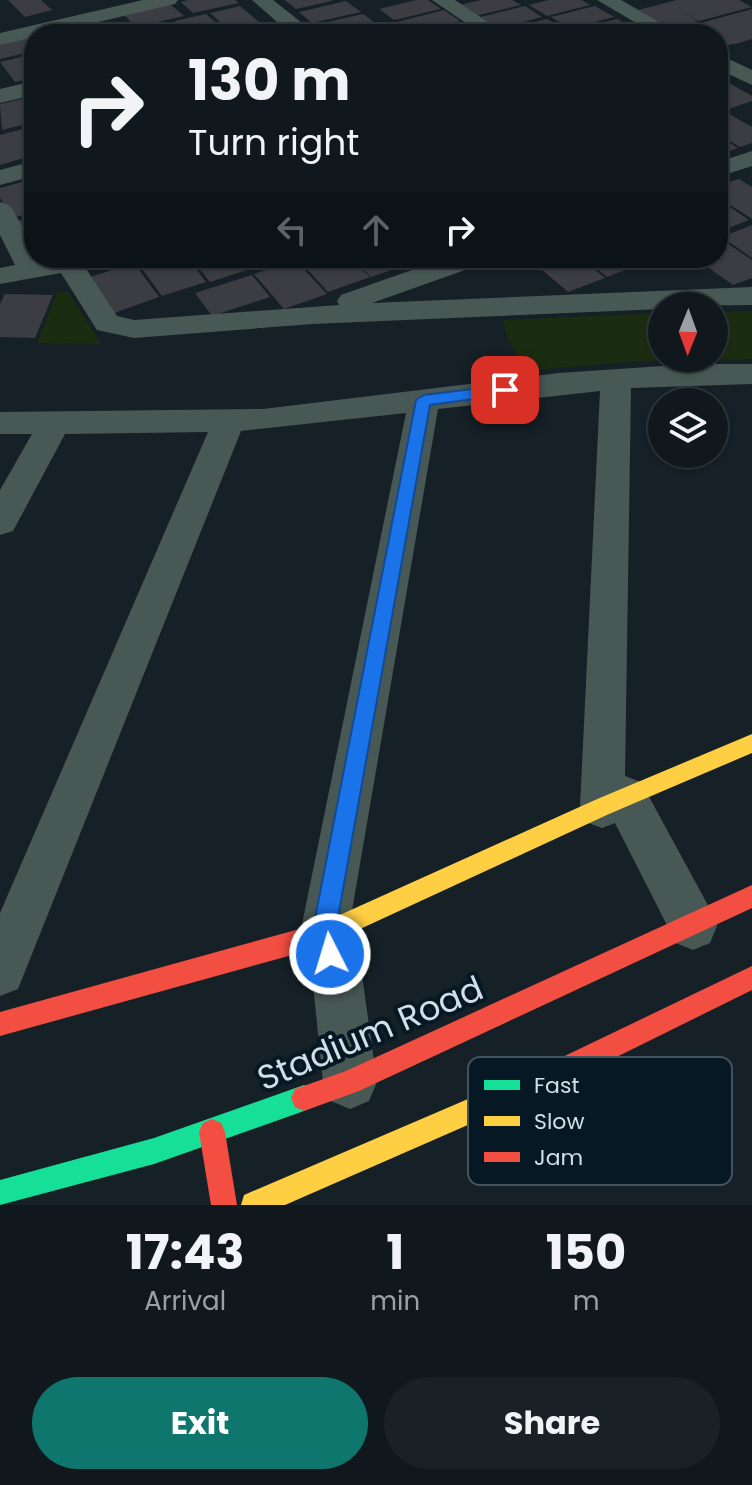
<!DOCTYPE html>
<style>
body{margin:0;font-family:Poppins,sans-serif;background:#192126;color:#f1f3f6;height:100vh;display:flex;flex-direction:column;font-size:30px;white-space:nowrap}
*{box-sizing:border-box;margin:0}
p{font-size:26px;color:#9ca0a4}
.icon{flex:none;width:44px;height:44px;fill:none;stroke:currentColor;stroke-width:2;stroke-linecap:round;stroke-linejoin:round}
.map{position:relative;height:1205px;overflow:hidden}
.drawer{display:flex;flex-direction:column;background:#10181d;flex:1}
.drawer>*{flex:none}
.banner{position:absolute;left:24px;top:24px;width:704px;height:244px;border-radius:32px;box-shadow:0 2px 6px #0004,0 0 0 2px #30373b;background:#10181d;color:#f1f3f6;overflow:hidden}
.needle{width:52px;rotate:181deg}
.controls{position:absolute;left:648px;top:292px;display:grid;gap:16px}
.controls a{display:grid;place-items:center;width:80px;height:80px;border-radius:50%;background:#10181d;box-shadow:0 2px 6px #0004,0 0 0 2px #30373b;font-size:40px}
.pin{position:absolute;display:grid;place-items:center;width:68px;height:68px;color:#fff;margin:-34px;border-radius:16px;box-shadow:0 4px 12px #0006}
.me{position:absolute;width:88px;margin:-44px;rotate:355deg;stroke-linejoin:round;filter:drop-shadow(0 0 6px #0008)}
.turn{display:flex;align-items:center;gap:28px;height:168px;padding:0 32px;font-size:36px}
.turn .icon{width:104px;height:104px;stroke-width:2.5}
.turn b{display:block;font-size:56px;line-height:68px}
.lanes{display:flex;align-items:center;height:76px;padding:0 32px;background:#0003;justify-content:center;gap:40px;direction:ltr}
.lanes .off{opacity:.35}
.eta{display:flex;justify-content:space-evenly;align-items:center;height:136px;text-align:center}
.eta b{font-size:48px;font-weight:700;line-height:56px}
.action{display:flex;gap:16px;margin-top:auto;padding:16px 32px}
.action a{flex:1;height:92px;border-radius:48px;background:#0f766e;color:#fff;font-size:32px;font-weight:700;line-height:92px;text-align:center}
.action a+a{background:#192126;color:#f1f3f6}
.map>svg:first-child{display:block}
</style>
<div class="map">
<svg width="752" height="1205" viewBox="0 0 752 1205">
<rect width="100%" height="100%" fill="#162027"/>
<!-- green -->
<g fill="#1b2d11">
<polygon points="58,291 68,292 101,344 37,343"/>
<polygon points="752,311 752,359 625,362 525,371 507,337 503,320 662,313 662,358 714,358 714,312"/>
</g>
<!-- building -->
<g fill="#3b3d42">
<polygon points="8,0 41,0 52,10 25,17"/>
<polygon points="188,0 235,0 239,3 193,13 181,2"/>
<polygon points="285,0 332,0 332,1 296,9"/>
<polygon points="416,0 428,0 441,9 394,20 379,9"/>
<polygon points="481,0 512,0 521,5 475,16 459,5"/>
<polygon points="549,0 582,0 590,5 547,16 529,5"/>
<polygon points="677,0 739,0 752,7 699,21 674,7 698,21 671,29 638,10"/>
<polygon points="346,1 361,12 312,23 299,12"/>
<polygon points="171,5 184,16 136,27 124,15"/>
<polygon points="240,6 260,23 229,30 210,13"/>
<polygon points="525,6 542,17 497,29 480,17"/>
<polygon points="595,6 614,17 570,28 551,17"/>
<polygon points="752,9 752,39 739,43 718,47 718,34 682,34 675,30"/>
<polygon points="444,10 460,21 412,33 397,22"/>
<polygon points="206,14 226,31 189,34 175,21"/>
<polygon points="363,14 378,25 340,34 325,34 314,25"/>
<polygon points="547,19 566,30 551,34 507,34 502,30"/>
<polygon points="617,19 637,30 623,34 579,34 573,30"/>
<polygon points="97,21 108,34 46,34"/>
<polygon points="173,22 186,34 146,34 141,29"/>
<polygon points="463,23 479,34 421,34 421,33"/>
<polygon points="391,24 405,34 352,34 352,33"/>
<polygon points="34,36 34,51 0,59 0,44"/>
<polygon points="34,54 34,78 15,82 0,62"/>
<polygon points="720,78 752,96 752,101 729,109 718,102"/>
<polygon points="34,96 34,122 2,130 0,104"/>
<polygon points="729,114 752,127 752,143 740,147 718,134 718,117"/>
<polygon points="34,126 34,155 0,165 0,135"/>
<polygon points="718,136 738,148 718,155"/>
<polygon points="34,179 34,212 12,218 0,198 0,188"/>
<polygon points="739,179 752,187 752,219 718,197 718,186"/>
<polygon points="718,199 749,220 718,232"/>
<polygon points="34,216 34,253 9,223"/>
<polygon points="752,225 752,258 722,237"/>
<polygon points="721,239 752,260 752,278 733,285 695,258 718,258 718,240"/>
<polygon points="149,258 188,258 206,282 162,296 137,262"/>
<polygon points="191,258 244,258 253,268 210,282"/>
<polygon points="246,258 284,258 284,259 255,268"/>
<polygon points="297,258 350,258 370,277 328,292"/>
<polygon points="353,258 407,258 411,263 371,277"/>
<polygon points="528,258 581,258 605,278 568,292"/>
<polygon points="583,258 637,258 643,263 607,277"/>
<polygon points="295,260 327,294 284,309 254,274"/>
<polygon points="134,263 159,297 114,313 90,277"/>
<polygon points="252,275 270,297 212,316 195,293"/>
<polygon points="5,294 53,295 35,338 0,337 0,304"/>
</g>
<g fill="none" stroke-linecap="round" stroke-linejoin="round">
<!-- street -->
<g fill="#485955" fill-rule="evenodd">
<polygon points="143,0 178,0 175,4 47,34 34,34 34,37 0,45 0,33"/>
<polygon points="252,0 273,0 316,34 291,34"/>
<polygon points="432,0 455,0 506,34 482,34"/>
<polygon points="597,0 621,0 680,34 655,34"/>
<polygon points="718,54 752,70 752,85 718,69"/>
<polygon points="34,81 34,95 0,103 0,89"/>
<polygon points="752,151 752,166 718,177 718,162"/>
<polygon points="34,161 34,176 0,185 0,170"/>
<polygon points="0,202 9,205 13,210 34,249 34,258 79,258 117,316 134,320 339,305 337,301 341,295 446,258 486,258 482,264 372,303 752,287 752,305 662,306 662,309 313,324 134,338 97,330 61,273 0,284 0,268 15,265 0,235"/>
<polygon points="692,364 752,364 752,384 631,388 625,776 641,782 710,909 717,926 710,943 693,950 676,943 615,823 602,828 586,822 580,807 600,391 438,409 348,934 362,975 377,1082 369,1101 350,1109 331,1101 323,1082 312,975 300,934 406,413 241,431 18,989 0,996 0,913 208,432 65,434 13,531 0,535 0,490 32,434 0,434 0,412 263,409 559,373"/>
</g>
<!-- fast -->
<polygon fill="#16e098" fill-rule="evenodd" points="304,1085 313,1089 317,1098 313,1107 304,1111 154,1164 0,1205 0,1180 154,1138"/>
<!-- slow -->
<g fill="#ffcf43" fill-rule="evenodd">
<polygon points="752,734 752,753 609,814 332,942 303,952 295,948 291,940 295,932 322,923 595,800"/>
<polygon points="557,1061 566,1064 569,1073 566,1082 285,1205 241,1205 244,1195"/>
</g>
<!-- jam -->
<g fill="#f24e42" fill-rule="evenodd">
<polygon points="752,885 752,908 359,1091 304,1111 295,1107 291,1098 295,1089 346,1071"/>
<polygon points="303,928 311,932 315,940 311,948 303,952 0,1036 0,1012"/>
<polygon points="752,966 752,990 566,1082 557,1085 548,1082 545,1073 548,1064"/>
<polygon points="212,1119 221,1123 225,1132 237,1205 211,1205 199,1132 203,1123"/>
</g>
</g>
<!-- route -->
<polygon fill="#1a73e8" stroke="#114b97" stroke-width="2" points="505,385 510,387 510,394 430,405 335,934 342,954 339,963 330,966 322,963 312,934 416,400 424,395"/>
<g text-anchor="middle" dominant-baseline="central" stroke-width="8" stroke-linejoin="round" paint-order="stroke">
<!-- near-street labels -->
<g font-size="34" fill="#d3dfe7" stroke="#061824">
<text transform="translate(370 1033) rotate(-23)">Stadium Road</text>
</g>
</g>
<!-- legend -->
<rect x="468" y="1057" width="264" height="128" rx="12" fill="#061824" stroke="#44545e" stroke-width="2"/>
<rect x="484" y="1080" width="36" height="10" fill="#16e098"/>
<rect x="484" y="1116" width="36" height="10" fill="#ffcf43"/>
<rect x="484" y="1152" width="36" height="10" fill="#f24e42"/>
<g font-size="22" fill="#d3dfe7">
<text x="534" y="1093">Fast</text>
<text x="534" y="1129">Slow</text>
<text x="534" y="1165">Jam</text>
</g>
</svg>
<div class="controls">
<a><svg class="needle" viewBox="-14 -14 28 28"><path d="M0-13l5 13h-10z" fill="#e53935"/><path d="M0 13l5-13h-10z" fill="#9ca0a4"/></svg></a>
<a><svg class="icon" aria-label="layers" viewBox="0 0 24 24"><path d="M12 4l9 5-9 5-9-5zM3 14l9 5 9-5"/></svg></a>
</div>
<div class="pin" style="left:505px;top:390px;background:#d93025"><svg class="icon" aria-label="arrive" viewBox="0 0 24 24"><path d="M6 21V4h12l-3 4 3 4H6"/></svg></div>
<svg class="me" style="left:330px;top:954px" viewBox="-20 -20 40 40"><circle r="17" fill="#1a73e8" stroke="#fff" stroke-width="3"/><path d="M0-11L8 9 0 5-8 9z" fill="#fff"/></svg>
<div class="banner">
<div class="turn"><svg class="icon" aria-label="right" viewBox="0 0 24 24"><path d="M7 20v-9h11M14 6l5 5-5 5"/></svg><div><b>130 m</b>Turn right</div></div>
<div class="lanes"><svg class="icon off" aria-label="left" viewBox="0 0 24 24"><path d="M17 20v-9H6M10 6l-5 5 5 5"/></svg><svg class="icon off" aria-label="ahead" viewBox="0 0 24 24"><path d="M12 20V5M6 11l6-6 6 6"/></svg><svg class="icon" aria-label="right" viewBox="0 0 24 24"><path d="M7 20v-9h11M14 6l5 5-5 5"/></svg></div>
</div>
</div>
<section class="drawer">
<div class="eta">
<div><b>17:43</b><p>Arrival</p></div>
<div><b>1</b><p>min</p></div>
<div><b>150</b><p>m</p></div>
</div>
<div class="action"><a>Exit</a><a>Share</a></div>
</section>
